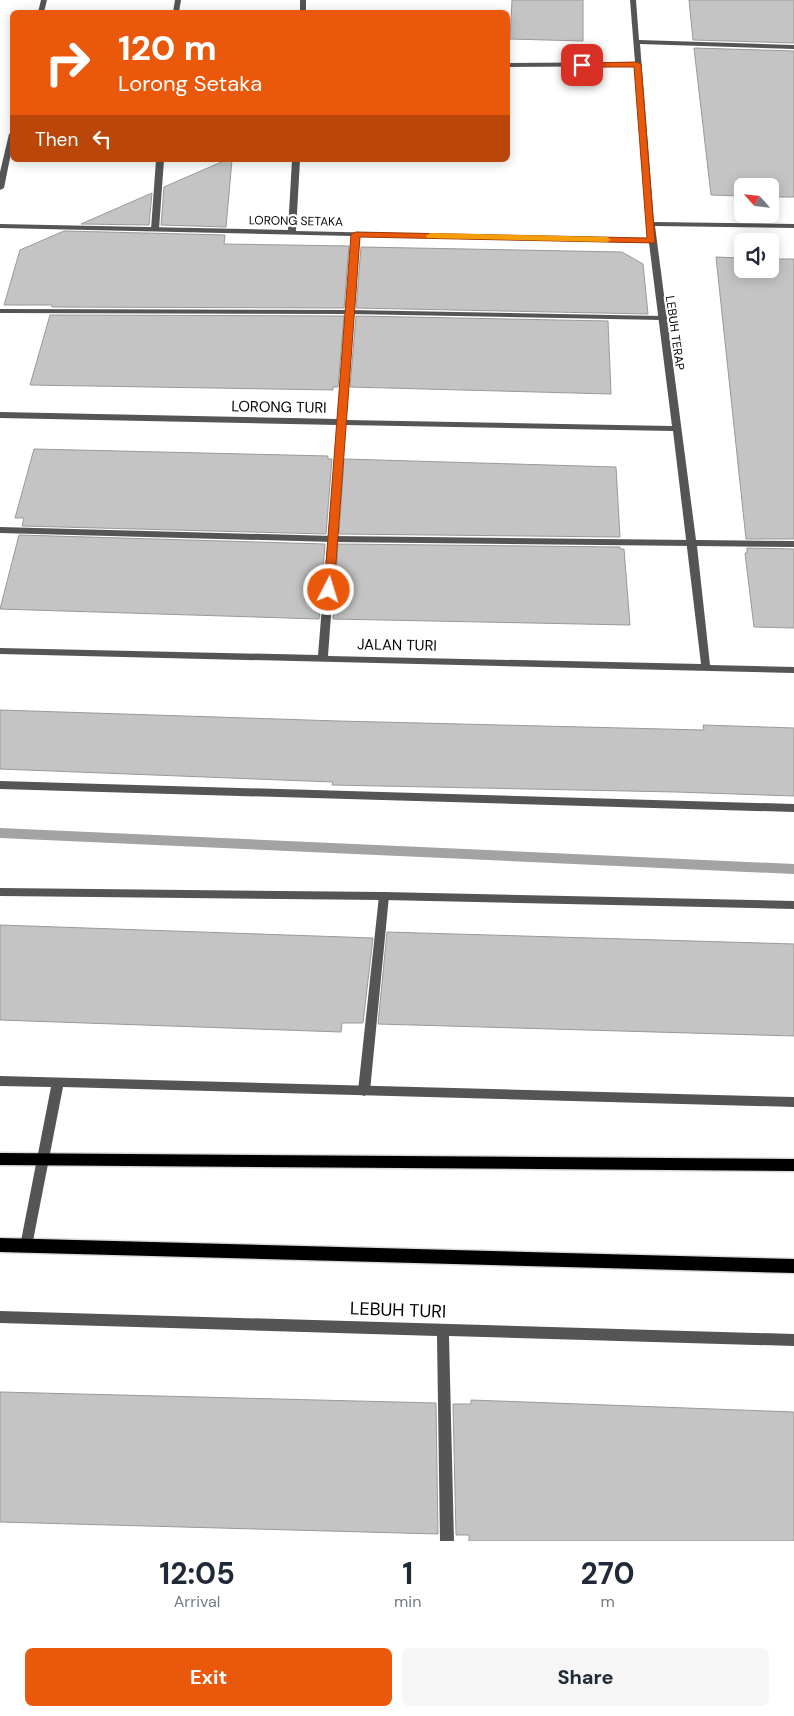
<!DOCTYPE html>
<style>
body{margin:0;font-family:"DM Sans",sans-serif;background:#f6f6f7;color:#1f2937;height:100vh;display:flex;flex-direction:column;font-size:19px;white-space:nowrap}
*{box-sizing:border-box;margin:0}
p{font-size:16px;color:#747a83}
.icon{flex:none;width:28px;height:28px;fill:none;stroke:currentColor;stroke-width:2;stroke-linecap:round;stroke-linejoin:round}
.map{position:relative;height:1541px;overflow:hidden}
.sheet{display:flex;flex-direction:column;background:#fff;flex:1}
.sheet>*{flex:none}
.hud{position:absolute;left:10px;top:10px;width:500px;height:152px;border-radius:8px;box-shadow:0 2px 12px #0003;background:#ea580c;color:#fff;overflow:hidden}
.needle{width:32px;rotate:297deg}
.buttons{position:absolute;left:734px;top:178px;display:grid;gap:10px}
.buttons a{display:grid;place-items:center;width:45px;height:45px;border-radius:8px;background:#fff;box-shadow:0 2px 12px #0003;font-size:25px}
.pin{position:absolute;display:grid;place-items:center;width:42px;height:42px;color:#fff;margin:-21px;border-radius:10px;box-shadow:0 2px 8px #0006}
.me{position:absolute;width:55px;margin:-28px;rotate:5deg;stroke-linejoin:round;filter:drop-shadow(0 0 4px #0008)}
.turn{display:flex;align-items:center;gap:18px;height:105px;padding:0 25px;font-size:22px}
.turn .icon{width:65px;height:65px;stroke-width:2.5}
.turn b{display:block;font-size:35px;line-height:42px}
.then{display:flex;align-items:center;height:48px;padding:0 25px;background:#0003;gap:10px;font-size:19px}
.eta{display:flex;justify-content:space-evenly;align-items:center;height:85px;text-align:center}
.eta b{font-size:30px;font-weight:700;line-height:35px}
.action{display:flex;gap:10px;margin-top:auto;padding:10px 25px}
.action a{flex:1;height:58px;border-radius:8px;background:#ea580c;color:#fff;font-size:20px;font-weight:700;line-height:58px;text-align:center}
.action a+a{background:#f6f6f7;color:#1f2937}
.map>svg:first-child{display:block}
</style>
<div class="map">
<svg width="794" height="1541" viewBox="0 0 794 1541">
<rect width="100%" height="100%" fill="#fff"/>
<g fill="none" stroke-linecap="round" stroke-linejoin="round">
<!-- stream -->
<polygon fill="#a3a3a3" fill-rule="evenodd" points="0,828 794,864 794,874 0,838"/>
</g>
<!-- building -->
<g fill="#c4c4c4" stroke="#999">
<polygon points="512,0 583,0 583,41 510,39"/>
<polygon points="689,0 794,0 794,43 693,40"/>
<polygon points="694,48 794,51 794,197 770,197 770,186 742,186 742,196 711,195"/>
<polygon points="226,160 232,160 226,227 161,225 164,187"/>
<polygon points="152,193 149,225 81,224"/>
<polygon points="64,231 225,235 224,244 349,246 344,308 52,307 52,305 4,305 20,250"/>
<polygon points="361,247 622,252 643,264 648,314 356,308"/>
<polygon points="716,257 742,258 742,269 770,269 770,259 794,259 794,539 746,539"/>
<polygon points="50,315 344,316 338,387 333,387 333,390 30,385"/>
<polygon points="356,316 608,321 611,394 350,387"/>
<polygon points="34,449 328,456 328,459 332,459 326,534 22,526 24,518 15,518"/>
<polygon points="344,459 616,467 620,537 339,534"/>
<polygon points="19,535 325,544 319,619 0,609"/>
<polygon points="338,544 620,547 620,549 624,549 630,625 333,619"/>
<polygon points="747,548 794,549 794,628 754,627 745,553 747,553"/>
<polygon points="0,710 338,721 704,730 703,725 794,728 794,796 676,792 332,785 333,782 0,769"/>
<polygon points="0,925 373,938 363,1023 342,1023 341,1032 0,1020"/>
<polygon points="387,932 794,944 794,1036 378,1024"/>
<polygon points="0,1392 436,1403 438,1534 0,1522"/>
<polygon points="471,1400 794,1412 794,1541 469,1541 469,1535 456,1535 453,1404 471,1404"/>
</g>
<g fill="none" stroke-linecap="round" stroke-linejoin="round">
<!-- primary casing -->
<g stroke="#dbdbdb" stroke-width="3">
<g id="primary">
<polygon points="0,1153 794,1159 794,1171 0,1165"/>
<polygon points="0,1238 794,1259 794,1273 0,1252"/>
</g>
</g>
<!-- lane -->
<g fill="#555" fill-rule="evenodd">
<polygon points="175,0 181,0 179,12 173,12"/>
<polygon points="156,160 164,160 159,229 155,231 151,229"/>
<polygon points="0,309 350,310 662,316 666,318 662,320 350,314 0,313"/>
<polygon points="0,527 333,536 692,540 696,543 692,546 333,542 0,533"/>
<polygon points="0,781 794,804 794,812 0,789"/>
<polygon points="384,892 388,893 389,896 370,1091 368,1094 364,1096 360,1094 358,1091 379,896 380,893"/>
</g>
<!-- street -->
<g fill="#555" fill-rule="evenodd">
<polygon points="41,0 47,0 44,12 38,12"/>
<rect x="300" y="0" width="6" height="12"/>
<path d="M630 0H636L639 40 794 45V49L640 44 654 222 794 224V228L655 226 696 540 794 541V547L697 546 710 665 794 667V673L0 654V648L318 655 337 425 0 418V412L337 419 352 236 0 228V224L288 230 292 160H300L296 231 648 239 635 66 508 67V63L635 62ZM360 236 649 243 672 426 346 420ZM345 425 673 431 701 664 328 656Z"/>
<polygon points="12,132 12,148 4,188 0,190 0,172 9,134"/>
<polygon points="0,888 384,892 794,901 794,909 384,900 0,896"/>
<polygon points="0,1076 794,1097 794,1107 63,1087 32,1246 30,1250 26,1252 22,1250 20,1246 51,1087 0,1086"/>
<polygon points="0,1311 794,1334 794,1346 449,1336 454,1541 440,1541 437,1336 0,1323"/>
</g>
<!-- primary -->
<use href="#primary" fill="#000" fill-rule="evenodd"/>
</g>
<!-- route -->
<polygon fill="#ea580c" stroke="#983908" points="637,62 641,64 655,243 360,237 334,590 333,592 325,592 324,590 351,234 356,232 647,238 634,67 582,67 578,65 582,63"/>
<!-- slow -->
<polygon fill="#f59e0b" points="430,233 607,237 611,240 607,242 427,238 426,236"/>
<g text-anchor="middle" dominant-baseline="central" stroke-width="4.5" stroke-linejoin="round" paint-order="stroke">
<!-- far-street labels -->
<g font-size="12" fill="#000" stroke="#fff">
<text transform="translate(296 221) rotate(1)">LORONG SETAKA</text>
<text transform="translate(675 333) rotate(82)">LEBUH TERAP</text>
</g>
<!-- street labels -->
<g font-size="15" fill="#000" stroke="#fff">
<text transform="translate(279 407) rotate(1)">LORONG TURI</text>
<text transform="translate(397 645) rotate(1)">JALAN TURI</text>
</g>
<!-- near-street labels -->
<g font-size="18" fill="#000" stroke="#fff">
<text transform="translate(398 1310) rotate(2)">LEBUH TURI</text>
</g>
</g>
</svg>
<div class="buttons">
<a><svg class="needle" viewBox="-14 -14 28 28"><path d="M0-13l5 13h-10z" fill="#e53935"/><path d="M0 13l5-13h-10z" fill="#747a83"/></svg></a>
<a><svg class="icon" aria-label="sound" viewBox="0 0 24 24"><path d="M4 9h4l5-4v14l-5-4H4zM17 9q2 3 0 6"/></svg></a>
</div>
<div class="pin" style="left:582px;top:65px;background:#d93025"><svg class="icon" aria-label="arrive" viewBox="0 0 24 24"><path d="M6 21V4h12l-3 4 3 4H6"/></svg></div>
<svg class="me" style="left:329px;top:590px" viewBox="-20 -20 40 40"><circle r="17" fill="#ea580c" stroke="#fff" stroke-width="3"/><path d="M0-11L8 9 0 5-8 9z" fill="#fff"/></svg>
<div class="hud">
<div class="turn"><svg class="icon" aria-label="right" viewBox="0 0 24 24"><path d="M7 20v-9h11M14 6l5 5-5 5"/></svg><div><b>120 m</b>Lorong Setaka</div></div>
<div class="then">Then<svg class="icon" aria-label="left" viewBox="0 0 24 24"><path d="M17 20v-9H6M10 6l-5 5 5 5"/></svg></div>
</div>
</div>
<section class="sheet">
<div class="eta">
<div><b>12:05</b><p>Arrival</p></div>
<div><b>1</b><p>min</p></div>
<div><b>270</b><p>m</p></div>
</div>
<div class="action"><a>Exit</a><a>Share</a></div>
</section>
